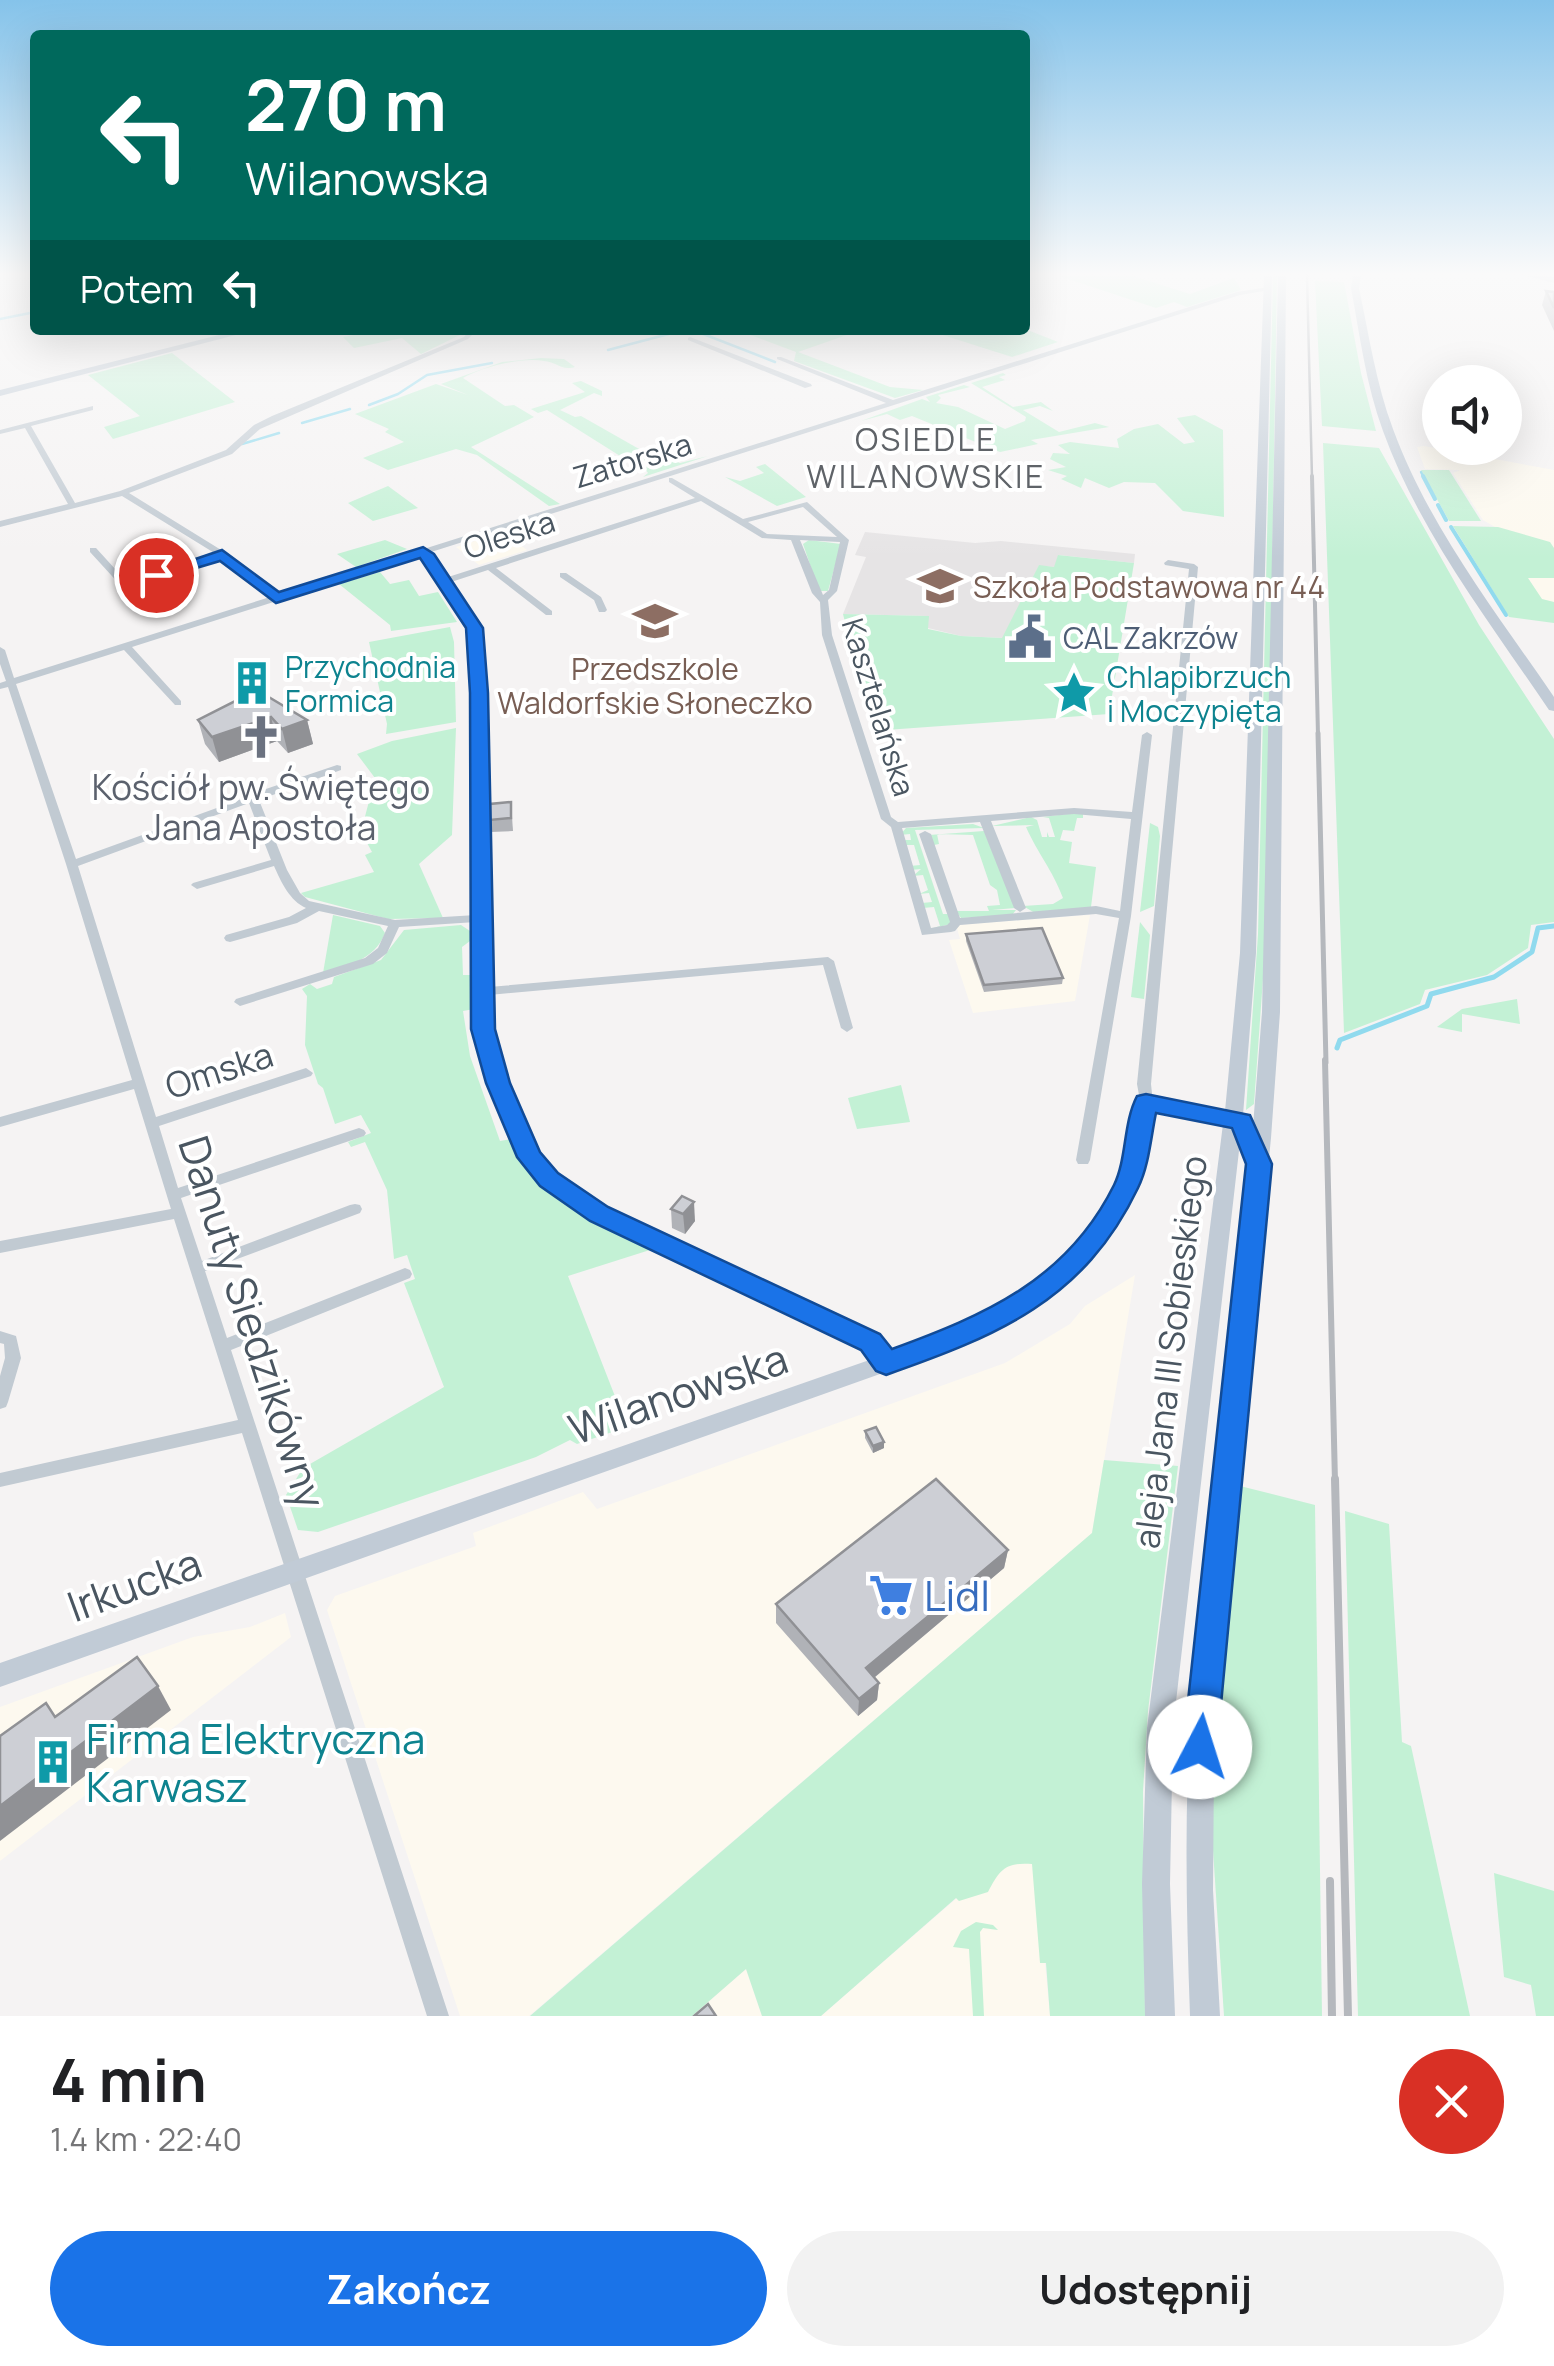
<!DOCTYPE html>
<html lang="pl">
<meta charset="utf-8">
<style>
body{margin:0;font-family:Manrope,sans-serif;background:#f2f2f2;color:#202124;height:100vh;display:flex;flex-direction:column;font-size:38px;white-space:nowrap}
*{box-sizing:border-box;margin:0}
p{font-size:32px;color:#757577}
.icon{flex:none;width:55px;height:55px;fill:none;stroke:currentColor;stroke-width:2;stroke-linecap:round;stroke-linejoin:round}
.map{position:relative;height:2016px;overflow:hidden}
.side{display:flex;flex-direction:column;background:#fff;flex:1}
.side>*{flex:none}
.guide{position:absolute;left:30px;top:30px;width:1000px;height:305px;border-radius:10px;box-shadow:0 10px 40px #0002;background:#00695c;color:#fff;overflow:hidden}
.buttons{position:absolute;left:1422px;top:365px;display:grid;gap:20px}
.buttons a{display:grid;place-items:center;width:100px;height:100px;border-radius:50%;background:#fff;box-shadow:0 10px 40px #0002;font-size:50px}
.pin{position:absolute;display:grid;place-items:center;width:85px;height:85px;color:#fff;margin:-42px;border:5px solid #fff;border-radius:50%;box-shadow:0 2px 10px #0007}
.me{position:absolute;width:110px;margin:-55px;rotate:5deg;stroke-linejoin:round;filter:drop-shadow(0 0 8px #0008)}
.turn{display:flex;align-items:center;gap:35px;height:210px;padding:0 50px;font-size:45px}
.turn .icon{width:130px;height:130px;stroke-width:2.5}
.turn b{display:block;font-size:70px;line-height:85px}
.then{display:flex;align-items:center;height:95px;padding:0 50px;background:#0003;gap:20px;font-size:38px}
.round{display:grid;place-items:center;flex:none;width:105px;height:105px;border-radius:52px;background:#f2f2f2}
.head{display:flex;align-items:center;justify-content:space-between;height:170px;padding:0 50px}
h1{font-size:60px;font-weight:700;line-height:75px}
.cta{display:flex;gap:20px;margin-top:auto;padding:20px 50px}
.cta a{flex:1;height:115px;border-radius:60px;background:#1a73e8;color:#fff;font-size:40px;font-weight:700;line-height:115px;text-align:center}
.cta a+a{background:#f2f2f2;color:#202124}
.map>svg:first-child{display:block}
</style>
<div class="map">
<svg width="1554" height="2016" viewBox="0 0 1554 2016">
<rect width="100%" height="100%" fill="#f5f3f3"/>
<!-- commercial -->
<g fill="#fdf9ef">
<polygon points="1424,446 1554,470 1554,602 1542,600 1495,527 1483,520 1453,473 1460,470 1425,469 1417,447"/>
<polygon points="503,532 527,550 479,565 456,547"/>
<polygon points="1090,915 1075,1001 973,1013 949,940 960,939 956,925"/>
<polygon points="1135,1275 1092,1533 529,2016 460,2016 327,1610 335,1596 476,1546 473,1533 583,1492 597,1509 1005,1363 1070,1324 1085,1306"/>
<polygon points="285,1613 291,1637 0,1861 0,1707 193,1637 250,1627"/>
<polygon points="1055,1813 1045,1963 1050,2016 821,2016"/>
<polygon points="746,1969 762,2016 692,2016"/>
</g>
<!-- education -->
<polygon fill="#e6e4e5" points="865,532 975,543 1001,541 1135,554 1134,563 1059,555 1055,567 1039,566 1003,638 961,636 928,628 928,616 843,614 866,557 855,555"/>
<!-- green -->
<g fill="#c3f1d5">
<polygon points="1059,276 1133,276 1190,294 1234,278 1241,290 1187,307 1174,302 1156,308"/>
<polygon points="1273,276 1277,276 1266,937 1254,1104 1246,1110 1258,934"/>
<polygon points="1315,281 1344,282 1361,373 1376,431 1322,426"/>
<polygon points="1025,329 1058,342 1012,357 927,330"/>
<polygon points="380,330 396,333 470,330 421,354 402,338 354,348 343,337"/>
<polygon points="737,330 861,330 798,352 890,387 923,390 895,398 794,361 796,352"/>
<polygon points="172,353 235,402 113,439 104,427 140,416 88,375"/>
<path d="M541 358 564 359 575 367C561 371 557 362 544 361 521 357 482 367 463 378L505 406 514 405 534 417 471 447 560 504 549 506 477 455 456 449 388 470 363 458 404 442 385 432 389 429 355 414 436 384 468 395 441 384 502 362Z"/>
<polygon points="1003,373 1006,375 999,377 1005,380 982,387 1013,407 1041,402 1053,411 1040,406 1023,410 1059,432 1095,423 1109,427 1031,440 1038,444 1000,452 912,416 900,420 887,414 861,421 922,399 930,402 926,397 964,385 970,387 938,395 941,398 936,403 958,407 1005,429 1025,421 1026,417 971,383"/>
<polygon points="581,381 602,391 602,396 594,393 560,410 575,417 581,416 662,462 673,460 680,463 708,456 643,477 648,473 642,465 636,466 547,410 538,413 531,409 585,392 572,383"/>
<polygon points="1195,415 1223,430 1224,517 1183,511 1155,483 1124,482 1109,488 1085,478 1081,488 1061,479 1067,476 1048,470 1066,467 1050,459 1053,453 1070,454 1058,445 1070,442 1119,448 1117,439 1134,429 1158,424 1184,444 1195,442 1177,418"/>
<polygon points="1323,443 1379,448 1479,625 1554,739 1554,922 1531,925 1528,948 1487,975 1425,990 1420,1004 1344,1033"/>
<polygon points="765,464 806,497 777,506 725,477 740,481 764,473 756,467"/>
<polygon points="1421,470 1449,470 1481,521 1449,521"/>
<polygon points="388,486 418,508 373,521 348,503"/>
<polygon points="1453,526 1498,527 1550,542 1554,548 1554,578 1528,578 1542,599 1554,602 1554,623 1509,617"/>
<polygon points="385,540 407,549 356,567 337,554"/>
<polygon points="809,540 841,544 828,591 819,591 803,544"/>
<polygon points="1058,555 1134,563 1109,714 872,731 843,614 929,616 928,629 961,636 1002,638 1039,565 1054,567"/>
<polygon points="380,572 390,584 409,580 419,596 438,592 457,622 391,631 390,625 339,584"/>
<polygon points="450,627 454,642 456,722 386,734 387,724 369,642"/>
<polygon points="456,728 452,835 419,864 443,918 388,919 305,897 301,893 374,872 365,855 372,852 361,832 375,778 357,754 392,741"/>
<path d="M1067 814H1083V818H1077L1074 831 1063 830 1060 840 1072 842 1069 863 1096 867 1091 907 1035 913 1023 906 1053 904 1063 898C1052 869 1038 854 1026 827L1034 825 992 826 1031 817 1037 820 1042 837H1047V832L1049 837H1055L1049 818 1043 817Z"/>
<polygon points="1150,823 1158,827 1160,836 1154,906 1140,912"/>
<polygon points="973,824 984,828 915,830 943,914 949,914 951,924 930,929 940,926 934,907 923,908 922,903 932,902 929,893 919,894 928,890 923,875 913,876 921,869 911,870 910,866 920,865 914,845 904,845 902,840 911,840 910,834 900,835 906,828"/>
<polygon points="984,831 1015,908 992,910 1016,910 1012,915 961,918 956,911 989,911 987,906 1000,905 997,890 990,885 973,835 937,834 939,844 934,845 929,835"/>
<path d="M333 915 380 926 385 933C374 961 349 964 323 973Z"/>
<polygon points="1140,922 1150,935 1144,999 1131,997"/>
<path d="M461 925 470 931V941L462 947 463 975H473L474 1009 463 1011 470 1056 500 1141 512 1139C541 1198 596 1224 653 1249L568 1276 627 1427 577 1444 570 1440 536 1457 318 1532 298 1530 286 1495 303 1468 444 1387 404 1283 415 1279 407 1255 394 1259 387 1190 365 1142 351 1147 348 1142 371 1133 361 1115 335 1124 323 1088 318 1084 305 1045 307 996 302 989 310 984 317 989 332 984 334 977 381 960 404 930Z"/>
<polygon points="1517,999 1520,1024 1462,1014 1462,1032 1437,1027 1462,1009"/>
<polygon points="901,1085 910,1122 857,1129 848,1098"/>
<path d="M1104 1460 1178 1466 1148 1711 1143 1791 1145 2016H1050L1046 1963H1040L1032 1864C1006 1862 1000 1869 988 1892L959 1901 956 1898 821 2016H762L746 1969 692 2016H530L1092 1533Z"/>
<polygon points="1236,1485 1315,1505 1322,2016 1224,2016 1211,1820 1215,1703"/>
<polygon points="1345,1511 1389,1524 1402,1742 1411,1746 1470,2016 1358,2016"/>
<polygon points="1494,1873 1554,1891 1554,2016 1536,2016 1531,1985 1504,1977"/>
<polygon points="976,1922 993,1925 998,1930 983,1928 980,1932 984,2016 973,2016 969,1949 953,1947 961,1931"/>
</g>
<g fill="none" stroke-linecap="round" stroke-linejoin="round">
<!-- stream-far2 -->
<g stroke="#90daee" stroke-width="2.5">
<polyline points="0,319 35,312"/>
<polyline points="693,330 775,362"/>
<polyline points="608,350 680,331"/>
<polyline points="369,405 398,394 427,375 492,363"/>
<polyline points="302,423 350,409"/>
<polyline points="242,444 279,433"/>
<polyline points="1421,472 1424,478"/>
</g>
<!-- stream-far1 -->
<g stroke="#90daee" stroke-width="4">
<polyline points="1423,476 1435,499"/>
<polyline points="1438,505 1446,520"/>
<polyline points="1451,527 1506,615"/>
</g>
<!-- stream -->
<polyline stroke="#90daee" stroke-width="5" points="1337,1048 1340,1040 1427,1006 1431,994 1494,977 1532,952 1538,928 1554,926"/>
<!-- street -->
<g fill="#c1cad2" fill-rule="evenodd">
<path d="M1268 287 1270 290 1240 295 428 553 445 578 695 498 669 482V478H672L743 519 807 502 849 540 837 591 828 600 832 635 891 817 898 822 1074 808 1132 812 1142 735 1147 732 1152 735 1131 916 1090 1160 1088 1164H1078L1076 1160 1119 918 1096 914 960 925 955 931 951 932 922 935 891 827 881 819 822 635 820 602 812 593 791 540 762 538 701 501 496 568 552 611V615H546L488 570 448 583 479 628 484 693 489 987 828 957 834 961 853 1028 847 1032 841 1028 823 965 489 995V1029L505 1083 535 1154 554 1175 604 1210 875 1338 894 1363 891 1368C878 1372 872 1356 865 1346L594 1218 544 1183 522 1157 491 1083 477 1029 476 995 474 992 476 989V922L399 927 387 953 373 964 240 1006 234 1002 236 999 365 958 378 948 388 926 319 911 297 923 230 942 226 941 224 938 226 935 289 917 306 908C290 901 281 882 274 866L197 889 191 885 193 883 271 860 249 803 78 866 156 1117 306 1068 313 1073 311 1076 159 1126 178 1188 359 1128 364 1130 366 1133 364 1136 181 1198 202 1261 350 1205 355 1204 360 1205 362 1209 360 1213 205 1271 227 1338 400 1270 405 1268 410 1270 412 1274 410 1278 231 1350 449 2016H427L242 1433 0 1487V1473L238 1420 174 1219 0 1253V1241L171 1209 134 1089 0 1127V1117L132 1080 66 864 8 687 0 689V683L6 681 0 664V647L5 650 14 678 270 597 222 558 128 587H122L90 552V548H96L127 582 216 554 122 496 0 527V521L68 504 25 428 0 434V430L93 406V410L31 426 75 503 120 491 226 450 254 425 272 416 464 337 470 330H477L468 339 260 429 232 454 129 493 226 553 278 595 886 403 777 359V357H781L893 400 1237 292ZM803 507 837 537 767 534 748 522ZM800 540 840 542 829 590 823 595ZM421 555 469 628 474 693 476 915 395 920 309 901 300 893 287 870 259 800 341 770V766L337 765 248 795 247 797 76 859 16 684 124 650 175 705H181V701L132 647ZM1074 814 1131 819 1120 911 1096 906 960 918 931 834 925 831 919 834 950 922 947 925 931 928 902 828 980 822 1014 908 1020 912 1026 908 991 821Z"/>
<polygon points="690,337 811,384 812,386 805,388 688,340 688,338"/>
<polygon points="1168,560 1194,564 1198,567 1151,1084 1153,1103 1151,1106 1141,1106 1137,1084 1189,569 1165,565 1164,563"/>
<polygon points="560,573 566,573 601,597 607,610 605,612 599,612 594,600 560,577"/>
<polygon points="0,1331 16,1336 21,1358 8,1402 6,1407 0,1409 0,1376 5,1358 4,1344 0,1343"/>
</g>
<!-- secondary -->
<g fill="#c1cbd6" fill-rule="evenodd">
<path d="M1264 276H1272L1256 953 1243 1115 1248 1116 1253 1126 1262 1012 1278 276H1286L1280 1012 1271 1138 1221 1639 1214 1764 1213 1890 1220 2016H1190C1187 1932 1185 1849 1188 1766 1196 1564 1227 1363 1249 1162L1240 1142 1173 1728 1170 1884 1175 2016H1145L1142 1884 1147 1728 1223 1124 1154 1111C1146 1144 1139 1176 1125 1206 1081 1298 983 1335 894 1369L0 1687V1663L878 1357C963 1325 1066 1289 1107 1200 1113 1187 1120 1172 1124 1158 1130 1138 1131 1117 1139 1098L1146 1096 1225 1111 1240 953Z"/>
<path d="M1353 276H1361L1359 288C1369 335 1376 384 1393 429 1429 527 1496 612 1554 697V711L1549 710C1489 621 1420 533 1383 431 1366 385 1360 336 1351 288Z"/>
<polygon points="1527,276 1554,277 1554,283"/>
<polygon points="239,330 255,330 0,396 0,390"/>
</g>
<!-- rail-far4 -->
<polyline stroke="#b5b8bd" stroke-width="2.5" points="1307,276 1312,478"/>
<!-- rail-far3 -->
<polyline stroke="#b5b8bd" stroke-width="4" points="1312,476 1318,735"/>
<!-- rail-far2 -->
<polyline stroke="#b5b8bd" stroke-width="5" points="1318,733 1326,1063"/>
<!-- rail-far1 -->
<polyline stroke="#b5b8bd" stroke-width="6" points="1325,1060 1335,1482"/>
<!-- rail -->
<g stroke="#b5b8bd" stroke-width="8">
<polyline points="1335,1479 1348,2016"/>
<polyline points="1330,1881 1332,2016"/>
</g>
</g>
<!-- wall -->
<g fill="#b0b2b7">
<polygon points="1546,291 1554,292 1554,331 1542,305"/>
<polygon points="257,690 307,720 313,744 288,753 277,741 219,762 205,744 198,720"/>
<polygon points="511,802 513,831 491,832 490,820"/>
<polygon points="966,934 1063,978 1062,984 984,992 966,941"/>
<polygon points="682,1196 695,1221 685,1234 672,1228 671,1209"/>
<polygon points="865,1431 884,1442 884,1448 873,1453 865,1438"/>
<polygon points="1008,1550 1004,1568 874,1678 879,1683 877,1700 858,1716 776,1623 776,1604"/>
</g>
<!-- shaded-wall -->
<g fill="#909195">
<polygon points="271,717 277,741 219,762 212,737"/>
<polygon points="307,720 313,744 288,753 282,729"/>
<polygon points="694,1202 695,1221 685,1234 683,1214"/>
<polygon points="884,1442 884,1448 873,1453 873,1446"/>
<polygon points="1008,1550 1004,1568 864,1686 866,1668"/>
<polygon points="879,1683 877,1700 858,1716 859,1699"/>
<polygon points="158,1686 171,1710 0,1841 0,1806"/>
</g>
<!-- building -->
<g fill="#cdcfd5" stroke="#909195" stroke-width="2.5">
<polygon points="1546,291 1554,292 1554,308"/>
<polygon points="257,690 307,720 282,729 271,717 212,737 198,720"/>
<polygon points="511,802 511,818 490,820 490,804"/>
<polygon points="1042,928 1063,978 984,985 966,934"/>
<polygon points="682,1196 694,1202 683,1214 671,1209"/>
<polygon points="876,1427 884,1442 873,1446 865,1431"/>
<polygon points="936,1479 1008,1550 866,1668 879,1683 859,1699 776,1604"/>
<polygon points="137,1657 158,1686 0,1806 0,1736 46,1703 55,1717"/>
<polygon points="708,2004 716,2016 694,2016"/>
</g>
<!-- sky -->
<linearGradient id="sky" x2="0" y2="1"><stop stop-color="#85c3ea"/><stop offset="0.49" stop-color="#fafafa"/><stop offset="1" stop-color="#fafafa" stop-opacity="0"/></linearGradient>
<rect width="1554" height="558" fill="url(#sky)"/>
<!-- route -->
<path fill="#1a73e8" stroke="#114b97" stroke-width="2.5" d="M423 547 434 554 483 628 488 693 495 1029 510 1083 540 1152 558 1173 608 1207 880 1334 892 1349C985 1315 1067 1280 1114 1185 1127 1158 1123 1123 1137 1096L1146 1094 1250 1115 1272 1164 1217 1747 1212 1759 1200 1764 1188 1759 1183 1747 1246 1164 1232 1128 1156 1113C1151 1137 1149 1166 1138 1188 1084 1301 997 1336 886 1375L876 1371 861 1350 590 1221 540 1186 517 1157 486 1083 471 1029 470 693 466 628 420 558 276 603 220 561 156 580 148 575 222 550 279 592Z"/>
<!-- icons -->
<defs>
<g id="school-bare" transform="scale(3.45)"><path d="M0-5L7-2L0 1L-7-2ZM-4 1L0 2.5L4 1V4Q0 6-4 4Z" fill="#8d6e63" stroke="#fff" stroke-width="2.5" paint-order="stroke"/></g>
<g id="civic-bare" transform="scale(3.45)"><path d="M-.6-6.5H3V-4.5H.6V-3L4-1V1h2V6H-6V1h2V-1L-.6-3ZM-1.2 2.5V6h2.4V2.5Z" fill="#5c6f8a" stroke="#fff" stroke-width="2.5" paint-order="stroke"/></g>
<g id="building-bare" transform="scale(3.45)"><path d="M-4-6H4V6H1V3H-1V6H-4ZM-2.5-4.3h1.7v1.8h-1.7ZM.8-4.3h1.7v1.8H.8ZM-2.5-1h1.7V.8h-1.7ZM.8-1h1.7V.8H.8Z" fill="#0f9aa8" stroke="#fff" stroke-width="2.5" paint-order="stroke"/></g>
<g id="sight-bare" transform="scale(3.45)"><path d="M0-6L1.8-2.2L6-1.7L2.9 1.2L3.7 5.4L0 3.3L-3.7 5.4L-2.9 1.2L-6-1.7L-1.8-2.2Z" fill="#0f9aa8" stroke="#fff" stroke-width="2.5" paint-order="stroke"/></g>
<g id="church-bare" transform="scale(3.45)"><path d="M-1.2-6h2.4v3.5h3.3v2.4h-3.3V6h-2.4V-.1h-3.3v-2.4h3.3Z" fill="#6b7280" stroke="#fff" stroke-width="2.5" paint-order="stroke"/></g>
<g id="supermarket-bare" transform="scale(3.45)"><path d="M-6-5.5h2.5l.6 2H6L4.5 2H-2.5L-4.4-4H-6ZM-1.5 3.2a1.3 1.3 0 1 0 .1 0ZM3 3.2a1.3 1.3 0 1 0 .1 0Z" fill="#3f7fe0" stroke="#fff" stroke-width="2.5" paint-order="stroke"/></g>
</defs>
<g fill-rule="evenodd">
<use href="#school-bare" x="940" y="586"/>
<use href="#school-bare" x="655" y="621"/>
<use href="#civic-bare" x="1030" y="637"/>
<use href="#building-bare" x="252" y="683"/>
<use href="#sight-bare" x="1074" y="693"/>
<use href="#church-bare" x="261" y="737"/>
<use href="#supermarket-bare" x="891" y="1595"/>
<use href="#building-bare" x="53" y="1762"/>
</g>
<g text-anchor="middle" dominant-baseline="central" stroke-width="8" stroke-linejoin="round" paint-order="stroke">
<!-- far-street labels -->
<g font-size="30" fill="#4a5661" stroke="#fff">
<text transform="translate(632 460) rotate(-17)">Zatorska</text>
<text transform="translate(509 534) rotate(-18)">Oleska</text>
<text transform="translate(879 707) rotate(73)">Kasztelańska</text>
</g>
<!-- far-education labels -->
<g font-size="30" fill="#785e54" stroke="#fff" text-anchor="start">
<text x="973" y="586">Szkoła Podstawowa nr 44</text>
<text x="655" y="668" text-anchor="middle">Przedszkole<tspan x="655" dy="34">Waldorfskie Słoneczko</tspan></text>
</g>
<!-- far-service labels -->
<g font-size="30" fill="#4e5e75" stroke="#fff" text-anchor="start">
<text x="1063" y="637">CAL Zakrzów</text>
</g>
<!-- far-culture labels -->
<g font-size="30" fill="#0d838f" stroke="#fff" text-anchor="start">
<text x="285" y="666">Przychodnia<tspan x="285" dy="34">Formica</tspan></text>
<text x="1107" y="676">Chlapibrzuch<tspan x="1107" dy="34">i Moczypięta</tspan></text>
</g>
<!-- far-neighbourhood labels -->
<g font-size="32" letter-spacing="2.5" fill="#5f6368" stroke="#fff">
<text x="926" y="439">OSIEDLE<tspan x="926" dy="37">WILANOWSKIE</tspan></text>
</g>
<!-- worship labels -->
<g font-size="35" fill="#5b616d" stroke="#fff">
<text x="261" y="787">Kościół pw. Świętego<tspan x="261" dy="40">Jana Apostoła</tspan></text>
</g>
<!-- street labels -->
<g font-size="35" fill="#4a5661" stroke="#fff">
<text transform="translate(219 1070) rotate(-18)">Omska</text>
<text transform="translate(1170 1352) rotate(-83)">aleja Jana III Sobieskiego</text>
</g>
<!-- near-street labels -->
<g font-size="42" fill="#4a5661" stroke="#fff">
<text transform="translate(253 1322) rotate(72)">Danuty Siedzikówny</text>
<text transform="translate(678 1393) rotate(-19)">Wilanowska</text>
<text transform="translate(134 1584) rotate(-20)">Irkucka</text>
</g>
<!-- near-shop labels -->
<g font-size="42" fill="#366cbe" stroke="#fff" text-anchor="start">
<text x="924" y="1595">Lidl</text>
</g>
<!-- near-culture labels -->
<g font-size="42" fill="#0d838f" stroke="#fff" text-anchor="start">
<text x="86" y="1738">Firma Elektryczna<tspan x="86" dy="48">Karwasz</tspan></text>
</g>
</g>
</svg>
<div class="buttons">
<a><svg class="icon" aria-label="sound" viewBox="0 0 24 24"><path d="M4 9h4l5-4v14l-5-4H4zM17 9q2 3 0 6"/></svg></a>
</div>
<div class="pin" style="left:156px;top:575px;background:#d93025"><svg class="icon" aria-label="arrive" viewBox="0 0 24 24"><path d="M6 21V4h12l-3 4 3 4H6"/></svg></div>
<svg class="me" style="left:1200px;top:1747px" viewBox="-20 -20 40 40"><circle r="19" fill="#fff"/><path d="M0-13L10 11 0 6-10 11z" fill="#1a73e8"/></svg>
<div class="guide">
<div class="turn"><svg class="icon" aria-label="left" viewBox="0 0 24 24"><path d="M17 20v-9H6M10 6l-5 5 5 5"/></svg><div><b>270 m</b>Wilanowska</div></div>
<div class="then">Potem<svg class="icon" aria-label="left" viewBox="0 0 24 24"><path d="M17 20v-9H6M10 6l-5 5 5 5"/></svg></div>
</div>
</div>
<section class="side">
<div class="head"><div><h1>4 min</h1><p>1.4 km · 22:40</p></div><a class="round" style="background:#d93025;color:#fff"><svg class="icon" aria-label="close" viewBox="0 0 24 24"><path d="M6 6l12 12M18 6L6 18"/></svg></a></div>
<div class="cta"><a>Zakończ</a><a>Udostępnij</a></div>
</section>
